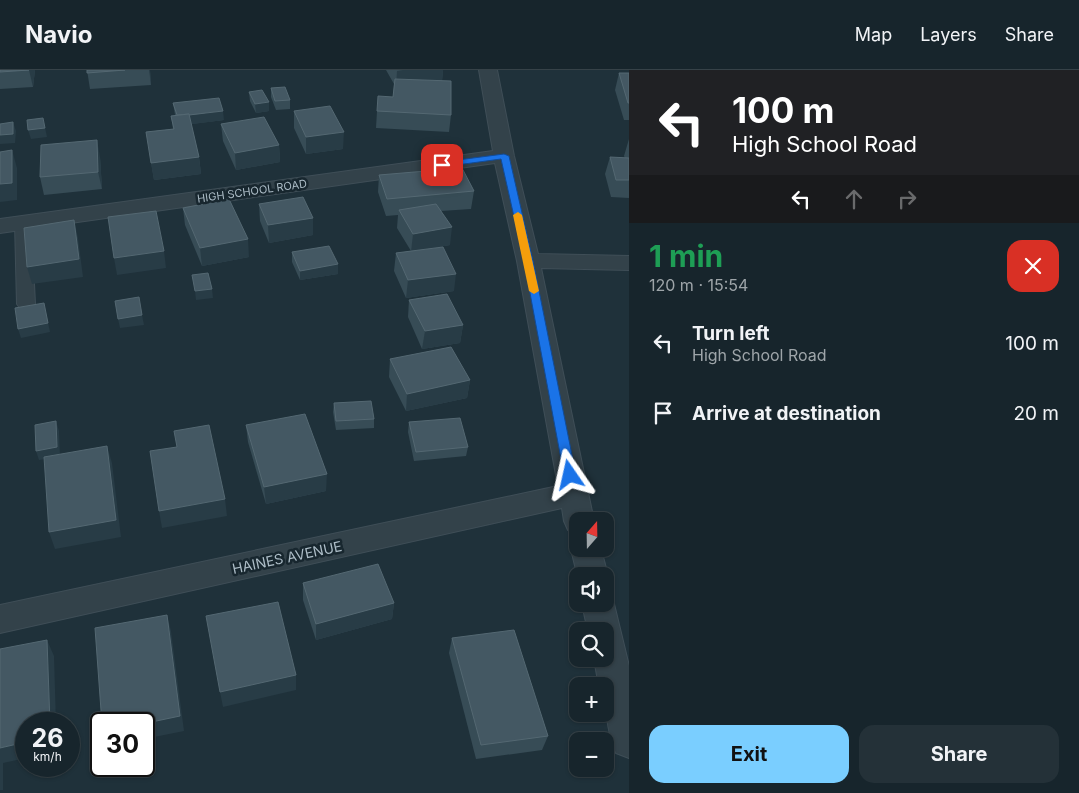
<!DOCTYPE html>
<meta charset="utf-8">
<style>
body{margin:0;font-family:Inter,sans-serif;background:#243138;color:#f1f3f6;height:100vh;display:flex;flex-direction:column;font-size:19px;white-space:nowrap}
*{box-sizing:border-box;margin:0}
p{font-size:16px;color:#9ea5a9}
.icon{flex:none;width:28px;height:28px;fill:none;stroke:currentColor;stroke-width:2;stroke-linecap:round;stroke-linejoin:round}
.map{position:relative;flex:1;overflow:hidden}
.drawer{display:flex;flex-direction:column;background:#17252c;width:450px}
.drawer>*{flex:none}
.guide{background:#202124;color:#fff;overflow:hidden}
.needle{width:32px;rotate:20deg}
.controls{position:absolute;left:569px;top:442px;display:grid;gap:10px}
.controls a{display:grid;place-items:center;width:45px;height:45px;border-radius:10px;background:#17252c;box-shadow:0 1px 4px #0004,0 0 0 1px #364248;font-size:25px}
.speed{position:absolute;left:15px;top:642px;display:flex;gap:10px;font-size:25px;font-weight:700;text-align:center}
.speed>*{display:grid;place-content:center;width:65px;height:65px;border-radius:50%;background:#17252c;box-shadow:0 1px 4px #0004,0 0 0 1px #364248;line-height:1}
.speed small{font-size:12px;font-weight:400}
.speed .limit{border:2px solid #111;border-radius:8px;background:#fff;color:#111}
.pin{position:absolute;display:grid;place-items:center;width:42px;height:42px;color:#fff;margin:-21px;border-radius:10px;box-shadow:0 2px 8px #0006}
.me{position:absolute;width:55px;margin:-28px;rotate:349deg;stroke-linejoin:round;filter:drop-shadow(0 0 4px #0008)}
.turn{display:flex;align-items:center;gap:18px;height:105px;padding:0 20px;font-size:22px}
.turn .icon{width:65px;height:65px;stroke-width:2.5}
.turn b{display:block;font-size:35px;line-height:42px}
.lanes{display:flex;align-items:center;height:48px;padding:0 20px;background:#0003;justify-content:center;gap:25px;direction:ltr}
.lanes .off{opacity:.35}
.round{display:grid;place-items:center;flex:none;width:52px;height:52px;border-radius:15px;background:#243138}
.headline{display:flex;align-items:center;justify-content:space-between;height:85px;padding:0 20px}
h1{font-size:30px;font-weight:700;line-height:38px;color:#1e9e55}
.primary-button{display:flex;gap:10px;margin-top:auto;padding:10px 20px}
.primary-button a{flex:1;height:58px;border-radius:15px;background:#7aceff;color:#111;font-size:20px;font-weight:700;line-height:58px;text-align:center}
.primary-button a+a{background:#243138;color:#f1f3f6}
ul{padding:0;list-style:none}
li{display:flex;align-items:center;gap:15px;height:70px;padding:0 20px}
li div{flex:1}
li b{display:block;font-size:19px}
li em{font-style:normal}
header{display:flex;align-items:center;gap:30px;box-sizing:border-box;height:70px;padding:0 25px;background:#17252c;border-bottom:1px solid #364248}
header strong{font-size:24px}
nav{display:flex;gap:28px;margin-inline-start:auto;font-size:18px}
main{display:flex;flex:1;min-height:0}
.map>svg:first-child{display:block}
</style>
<header>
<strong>Navio</strong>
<nav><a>Map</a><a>Layers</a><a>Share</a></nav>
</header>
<main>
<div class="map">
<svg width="629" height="723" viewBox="0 0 629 723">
<rect width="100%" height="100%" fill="#1f313a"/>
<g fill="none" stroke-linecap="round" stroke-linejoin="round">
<!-- service casing -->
<g stroke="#3f4e57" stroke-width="2">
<polygon id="service" points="23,148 29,150 31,153 35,234 32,238 26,240 20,238 17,234 15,153 17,150"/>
</g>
<!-- minor casing -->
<g stroke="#3f4e57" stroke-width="2">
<g id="minor">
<polygon points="479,0 497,0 514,86 538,184 629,186 629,200 541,198 594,451 578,451 578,463 568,460 564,451 562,438 0,563 0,535 558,416 517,191 495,93 0,163 0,149 493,81"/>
<polygon points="578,469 578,479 601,479 608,506 605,511 605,506 578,506 578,508 571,479"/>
<path d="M605 523 609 524 614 534 629 596V688L616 683C607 661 605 640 605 616H599L594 589H605V561H588L582 534H605Z"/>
</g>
</g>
<!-- service -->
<use href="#service" fill="#33424a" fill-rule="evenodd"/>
<!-- minor -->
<use href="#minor" fill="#33424a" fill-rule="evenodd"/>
</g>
<!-- wall -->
<g fill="#374c56">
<polygon points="0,0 35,0 33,17 0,19"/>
<polygon points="87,0 150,0 151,15 90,19"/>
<polygon points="386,0 443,0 442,11 451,45 449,62 376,58 377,41 393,27 394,14"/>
<polygon points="619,3 629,3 629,50 624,50 615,20"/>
<polygon points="271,18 290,30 290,39 276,40 271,27"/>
<polygon points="249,22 269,41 256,43 250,31"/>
<polygon points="173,33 224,50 191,54 199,87 201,104 154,110 146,62 173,59 171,46 175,45"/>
<polygon points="294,41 343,79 306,84 294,58"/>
<polygon points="221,54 279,75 280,92 236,100 223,71"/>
<polygon points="629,69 629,128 611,127 605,104 610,87 625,88 624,86"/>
<polygon points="100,87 102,119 44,125 40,107"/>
<polygon points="379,105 474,121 471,139 441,141 450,175 421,180 454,221 406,228 394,201 396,183 411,181 397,158 398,145 386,146 378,122"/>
<polygon points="259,134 313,148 313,165 269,173 260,151"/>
<polygon points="183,138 249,187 202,196 185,155"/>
<polygon points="292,182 338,204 300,210 292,192"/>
<polygon points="409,230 463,255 460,273 422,279 408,247"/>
<polygon points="390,289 470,310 467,328 406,341 389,307"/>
<polygon points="334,333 374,349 374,358 336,360 333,342"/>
<polygon points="409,352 468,377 466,386 414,391 408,362"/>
<polygon points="246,355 326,421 266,434 248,372"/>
<polygon points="303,513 394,533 392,549 316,570 303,530"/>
<polygon points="452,568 548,666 542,680 476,689 449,583"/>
</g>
<!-- shaded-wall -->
<g fill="#283c46">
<polygon points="29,0 35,0 33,17"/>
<polygon points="149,0 150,0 151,15"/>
<polygon points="403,0 443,0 442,12 396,17 397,1"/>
<polygon points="269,32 269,41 256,43 255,34"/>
<polygon points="223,41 224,50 178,56 177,47"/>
<polygon points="43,48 47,67 31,69 28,60"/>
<polygon points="13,52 16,61 15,73 0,74 0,65"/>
<polygon points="344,62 343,79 306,84 306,67"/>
<polygon points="97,70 100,87 102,119 98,102"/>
<polygon points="279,75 280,92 236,100 235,83"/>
<polygon points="12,80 17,98 17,130 0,132 0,114"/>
<polygon points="199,87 201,104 154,110 151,93"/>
<polygon points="313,148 313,165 269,173 268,155"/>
<polygon points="74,150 78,168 83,207 32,214 27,197"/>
<polygon points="452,157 450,175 411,182 413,164"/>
<polygon points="248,169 249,187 202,196 200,178"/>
<polygon points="164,181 166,198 117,205 114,188"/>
<polygon points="338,194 338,204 300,210 300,201"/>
<polygon points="456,204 454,221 406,228 408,210"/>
<polygon points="212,219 213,228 196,230 195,221"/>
<polygon points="44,233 50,262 21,268 18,259"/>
<polygon points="142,245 144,255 120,258 118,249"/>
<polygon points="463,255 460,273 422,279 425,261"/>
<polygon points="470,310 467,328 406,341 407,324"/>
<polygon points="56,351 59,361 60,387 39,390 36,381"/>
<polygon points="107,376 112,393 121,467 55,479 49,462"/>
<polygon points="327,404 326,421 266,434 264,417"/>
<polygon points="225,429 227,446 162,458 159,441"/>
<polygon points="394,533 392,549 316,570 316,554"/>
<polygon points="167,545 171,561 184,661 144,669 144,654 142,654"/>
<polygon points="47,570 54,586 56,654 50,654"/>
<polygon points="296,605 296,620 223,637 220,622"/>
<polygon points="26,672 26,688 3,693 3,720 0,720 0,678"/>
</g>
<!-- building -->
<g fill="#445863" stroke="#546872">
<polygon points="0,0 29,0 0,2"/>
<polygon points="87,0 125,0 87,3"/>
<polygon points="619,3 629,3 629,33 628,33"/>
<polygon points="395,9 451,11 451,45 377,41 378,26 393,27"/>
<polygon points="285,17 290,30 275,31 271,18"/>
<polygon points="262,20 269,32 255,34 249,22"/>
<polygon points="219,28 223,41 189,45 189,44 177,45 173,33"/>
<polygon points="330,36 344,62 306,67 294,41"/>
<polygon points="189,44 199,87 151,93 146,62 174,59 171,46"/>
<polygon points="264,47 279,75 235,83 221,54"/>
<polygon points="43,48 45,58 28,60 27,50"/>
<polygon points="13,52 13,64 0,65 0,54"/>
<polygon points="97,70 98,102 40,107 41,75"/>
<polygon points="12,80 12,113 0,114 0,82"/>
<polygon points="610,87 629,88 629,110 616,110"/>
<polygon points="462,98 474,121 387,129 379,105"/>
<polygon points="303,127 313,148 268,155 259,134"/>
<polygon points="229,129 248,169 200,178 183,138"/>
<polygon points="436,134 452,157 413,164 399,140"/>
<polygon points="156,141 164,181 114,188 108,147"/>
<polygon points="74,150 79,189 27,197 24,158"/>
<polygon points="329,176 338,194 300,201 292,182"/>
<polygon points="443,177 456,204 408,210 396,183"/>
<polygon points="208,203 212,219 195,221 192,205"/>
<polygon points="447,224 463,255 425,261 409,230"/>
<polygon points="139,227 142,245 118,249 115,231"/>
<polygon points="44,233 48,253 18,259 15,238"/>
<polygon points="451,277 470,310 407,324 390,289"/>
<polygon points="371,331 374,349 336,351 334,333"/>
<polygon points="305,344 327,404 264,417 246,355"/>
<polygon points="460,348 468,377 416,382 409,352"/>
<polygon points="56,351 57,377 36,381 35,355"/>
<polygon points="209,355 225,429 159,441 150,381 177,377 174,361"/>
<polygon points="107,376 116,450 49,462 44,387"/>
<polygon points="378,494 394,533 316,554 303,513"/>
<polygon points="278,532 296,605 220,622 206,546"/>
<polygon points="167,545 180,646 142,654 102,654 95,558"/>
<polygon points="514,560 548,666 481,675 452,568"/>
<polygon points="47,570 50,654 26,654 26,672 0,678 0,579"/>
</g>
<!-- route -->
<polygon fill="#1a73e8" stroke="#114b97" points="504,84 509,86 533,191 576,405 574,408 565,408 564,405 524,191 501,89 442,97 438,95 442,92"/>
<!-- slow -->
<polygon fill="#f59e0b" points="518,142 522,145 539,221 534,224 529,221 513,145"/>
<g text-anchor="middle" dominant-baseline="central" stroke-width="5" stroke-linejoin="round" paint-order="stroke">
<!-- far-street labels -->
<g font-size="11" fill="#adbdc7" stroke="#18272f">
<text transform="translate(252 121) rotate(-8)">HIGH SCHOOL ROAD</text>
</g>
<!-- street labels -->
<g font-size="14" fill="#adbdc7" stroke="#18272f">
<text transform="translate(287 487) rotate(-12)">HAINES AVENUE</text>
</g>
</g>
</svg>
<div class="controls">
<a><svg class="needle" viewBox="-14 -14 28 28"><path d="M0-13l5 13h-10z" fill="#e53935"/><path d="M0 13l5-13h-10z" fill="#9ea5a9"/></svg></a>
<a><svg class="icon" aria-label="sound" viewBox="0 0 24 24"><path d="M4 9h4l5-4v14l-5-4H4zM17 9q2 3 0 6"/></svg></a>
<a><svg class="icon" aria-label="search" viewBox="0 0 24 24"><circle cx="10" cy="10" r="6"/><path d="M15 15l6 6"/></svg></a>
<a>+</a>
<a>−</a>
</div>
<div class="speed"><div>26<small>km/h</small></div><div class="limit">30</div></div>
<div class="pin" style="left:442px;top:95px;background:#d93025"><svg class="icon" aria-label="arrive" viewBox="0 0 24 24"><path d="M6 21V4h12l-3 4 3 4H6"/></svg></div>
<svg class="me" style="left:570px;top:405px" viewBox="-20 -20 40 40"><path d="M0-17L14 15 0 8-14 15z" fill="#1a73e8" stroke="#fff" stroke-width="4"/></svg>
</div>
<section class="drawer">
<div class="guide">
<div class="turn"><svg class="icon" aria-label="left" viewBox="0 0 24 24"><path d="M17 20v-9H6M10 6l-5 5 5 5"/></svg><div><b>100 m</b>High School Road</div></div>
<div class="lanes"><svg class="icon" aria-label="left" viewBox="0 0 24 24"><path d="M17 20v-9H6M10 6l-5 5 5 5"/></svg><svg class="icon off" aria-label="ahead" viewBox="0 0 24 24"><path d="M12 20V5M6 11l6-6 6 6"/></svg><svg class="icon off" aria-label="right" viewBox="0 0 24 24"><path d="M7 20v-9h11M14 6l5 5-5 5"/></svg></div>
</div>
<div class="headline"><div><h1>1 min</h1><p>120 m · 15:54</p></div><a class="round" style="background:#d93025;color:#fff"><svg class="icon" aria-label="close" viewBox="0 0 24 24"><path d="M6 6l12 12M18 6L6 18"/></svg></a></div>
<ul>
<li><svg class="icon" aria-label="left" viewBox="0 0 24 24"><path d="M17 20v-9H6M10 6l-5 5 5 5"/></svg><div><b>Turn left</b><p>High School Road</p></div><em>100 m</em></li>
<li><svg class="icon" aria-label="arrive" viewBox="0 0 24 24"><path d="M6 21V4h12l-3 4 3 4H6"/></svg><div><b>Arrive at destination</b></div><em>20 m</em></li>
</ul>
<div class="primary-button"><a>Exit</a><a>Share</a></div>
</section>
</main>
